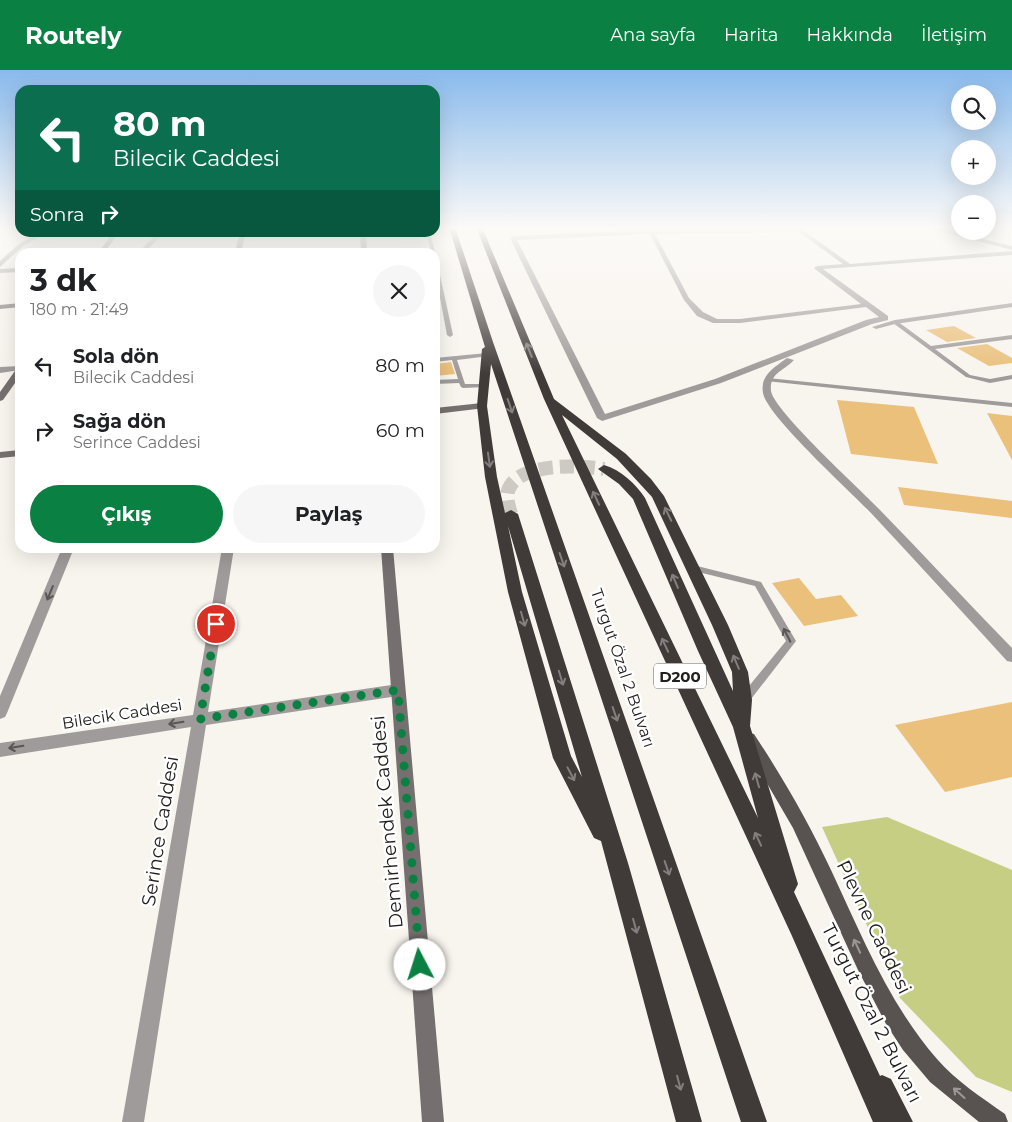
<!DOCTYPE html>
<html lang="tr">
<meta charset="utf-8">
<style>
body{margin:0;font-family:Montserrat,sans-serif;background:#f6f6f6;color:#202124;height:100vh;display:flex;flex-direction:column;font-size:19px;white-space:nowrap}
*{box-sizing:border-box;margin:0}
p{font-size:16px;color:#757577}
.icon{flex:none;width:28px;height:28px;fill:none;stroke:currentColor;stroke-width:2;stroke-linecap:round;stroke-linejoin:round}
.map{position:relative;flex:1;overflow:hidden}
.details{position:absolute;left:15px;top:178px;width:425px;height:305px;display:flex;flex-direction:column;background:#fff;border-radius:15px;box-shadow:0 5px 20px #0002}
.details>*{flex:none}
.top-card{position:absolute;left:15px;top:15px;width:425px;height:152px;border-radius:15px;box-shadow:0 5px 20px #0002;background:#0b6e4f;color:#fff;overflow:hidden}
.fabs{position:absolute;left:951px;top:15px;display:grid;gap:10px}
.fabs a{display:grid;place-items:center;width:45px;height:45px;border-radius:50%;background:#fff;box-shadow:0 5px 20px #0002;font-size:25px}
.pin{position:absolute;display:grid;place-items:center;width:42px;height:42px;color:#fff;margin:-21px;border:2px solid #fff;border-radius:50%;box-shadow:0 1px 5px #0007}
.me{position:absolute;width:55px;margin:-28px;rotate:355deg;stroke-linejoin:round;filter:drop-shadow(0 0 4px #0008)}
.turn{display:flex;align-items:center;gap:18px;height:105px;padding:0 15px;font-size:22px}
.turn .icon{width:65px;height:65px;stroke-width:2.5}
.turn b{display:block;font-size:35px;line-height:42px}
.then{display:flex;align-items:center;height:48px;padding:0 15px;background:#0003;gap:10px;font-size:19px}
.round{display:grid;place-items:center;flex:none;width:52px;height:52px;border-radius:26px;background:#f6f6f6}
.overview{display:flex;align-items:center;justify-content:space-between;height:85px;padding:0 15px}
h1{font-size:30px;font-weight:700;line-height:38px}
.button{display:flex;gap:10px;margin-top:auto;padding:10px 15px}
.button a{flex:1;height:58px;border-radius:30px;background:#0b8043;color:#fff;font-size:20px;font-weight:700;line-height:58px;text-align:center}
.button a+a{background:#f6f6f6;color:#202124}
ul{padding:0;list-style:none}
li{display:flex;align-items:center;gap:15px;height:65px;padding:0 15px}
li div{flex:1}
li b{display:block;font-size:19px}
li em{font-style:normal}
header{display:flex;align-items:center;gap:30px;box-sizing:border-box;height:70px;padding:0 25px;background:#0b8043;color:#fff}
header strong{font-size:24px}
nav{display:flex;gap:28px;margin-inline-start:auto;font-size:18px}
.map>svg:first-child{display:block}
</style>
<header>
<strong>Routely</strong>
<nav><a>Ana sayfa</a><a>Harita</a><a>Hakkında</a><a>İletişim</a></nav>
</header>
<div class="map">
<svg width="1012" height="1052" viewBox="0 0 1012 1052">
<rect width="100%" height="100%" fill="#f8f4ee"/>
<!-- green -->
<polygon fill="#c6ce84" points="887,747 1012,800 1012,1022 976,1007 900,928 822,757"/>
<!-- building -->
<g fill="#eac07b">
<polygon points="954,256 976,268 947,272 926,260"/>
<polygon points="987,274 1012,288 1012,293 989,296 957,278"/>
<polygon points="451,292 455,304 435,306 435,294"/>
<polygon points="837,330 914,337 938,394 851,384"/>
<polygon points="987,343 1012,346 1012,390"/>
<polygon points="898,417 1012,431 1012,448 904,435"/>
<polygon points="799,508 816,529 841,525 858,546 804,556 772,513"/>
<polygon points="1012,632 1012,707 945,722 895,655"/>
</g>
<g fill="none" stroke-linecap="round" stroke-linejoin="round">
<!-- highway-tunnel -->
<path stroke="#cdcac4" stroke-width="14" stroke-dasharray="14 7" stroke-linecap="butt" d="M511 444C509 437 506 428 508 421 516 392 582 395 604 399"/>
<!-- lane -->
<g fill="#9e9b9a" fill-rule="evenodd">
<polygon points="426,162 430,162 435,182 431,182"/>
<polygon points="435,190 437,191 453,265 450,267 447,265 435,201"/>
<polygon points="893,251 897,251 931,276 1012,265 1012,269 935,279 970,305 990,309 1012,305 1012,309 990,313 966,307 893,253"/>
<polygon points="487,283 489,284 489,286 457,290 465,314 484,314 486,315 486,317 463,318 461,317 459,313 435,314 435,310 458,309 452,290 435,292 435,288"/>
<polygon points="768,308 1012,333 1012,337 766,311 766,309"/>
<polygon points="693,495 761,512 796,571 748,633 744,634 740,633 739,630 740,627 786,571 755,516 690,500 689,498 690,496"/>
</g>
<!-- street -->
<g fill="#9e9b9a" fill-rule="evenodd">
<path d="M646 157H652L654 160 799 157 850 194 1012 181V185L823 199 888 246V250L872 254 721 313 602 351 597 348 510 168 513 166 648 160ZM799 162 843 194 817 196 814 198 815 199 861 234 740 249H717L703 242 689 228 655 164ZM650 164 684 230 697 246 713 253H740L866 237 879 247 866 250 715 309 605 344 517 170Z"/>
<polygon points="924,157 933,157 1012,176 1012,180"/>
<polygon points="40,162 48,162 23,176 0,197 0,191 19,174"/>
<polygon points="158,162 165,162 145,182 139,182"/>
<polygon points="20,198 20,202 0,203 0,199"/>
<polygon points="1012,233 1012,237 895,254 876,259 872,257 895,250"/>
<path d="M787 288 794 290C784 301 769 303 771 321 774 341 860 419 878 438 923 484 967 532 1012 578V592L1007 591C962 542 917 492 871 443 851 422 767 346 763 323 760 305 775 297 787 288Z"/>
<polygon points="20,296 20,300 0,303 0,297"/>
<polygon points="62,478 74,478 7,643 5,647 0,649 0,626"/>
<polygon points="222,478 234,478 208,642 398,614 403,616 405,620 403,624 398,626 206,655 144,1052 122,1052 191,657 0,687 0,673 193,645"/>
</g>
<!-- secondary -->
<g fill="#75706f" fill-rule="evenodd">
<polygon points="113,162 119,162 105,182 99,182"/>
<polygon points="240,162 246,162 241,182 235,182"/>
<polygon points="360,162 366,162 367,182 361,182"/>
<polygon points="20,233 20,237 0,239 0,235"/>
<polygon points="20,297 20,306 3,330 0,331 0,322 17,298"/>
<polygon points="482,333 485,334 485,338 435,344 435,338"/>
<polygon points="20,380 20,386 0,388 0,382"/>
<polygon points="381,478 393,478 444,1052 422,1052"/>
</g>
<!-- primary -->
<path fill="#585351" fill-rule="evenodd" d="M749 663 754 664C783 708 809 753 831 800 862 866 889 934 937 989 956 1011 981 1027 1005 1044L1008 1052H979L930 1012 903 980 886 954 858 900 793 758 744 674 741 669 744 664Z"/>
<!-- highway -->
<g fill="#403a38" fill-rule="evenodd">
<path d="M449 157H455L493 272 767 1052H741L491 294 487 336 497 407 505 443 511 440 518 444 628 793 702 1052H676L601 771 594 768 553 688 508 522 485 407 477 336 482 279 485 277ZM508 456 582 707 571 686 522 522Z"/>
<path d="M476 157H482L554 329 626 384 651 409 664 426 728 555 748 602 752 630 750 656 798 814 794 822 880 1006 882 1005 891 1009 913 1052H873L792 866 544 329ZM562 345 617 389 652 427 712 555 732 602 733 621 645 428C636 414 621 400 604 395L598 399 619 414 633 429 698 581 733 657 758 748Z"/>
</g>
</g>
<!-- one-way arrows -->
<defs><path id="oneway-shaft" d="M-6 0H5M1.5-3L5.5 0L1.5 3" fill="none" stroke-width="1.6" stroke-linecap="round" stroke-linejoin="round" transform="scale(1.25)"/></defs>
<g stroke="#837f7e">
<use href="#oneway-shaft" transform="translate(529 280) rotate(-112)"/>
<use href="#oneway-shaft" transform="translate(510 336) rotate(71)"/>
<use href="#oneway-shaft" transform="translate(489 390) rotate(82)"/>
<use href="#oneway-shaft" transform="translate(596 428) rotate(-115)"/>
<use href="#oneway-shaft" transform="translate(668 444) rotate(-116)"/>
<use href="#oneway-shaft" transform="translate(562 490) rotate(71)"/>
<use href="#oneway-shaft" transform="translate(675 511) rotate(-113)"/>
<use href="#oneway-shaft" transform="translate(523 549) rotate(74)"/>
<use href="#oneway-shaft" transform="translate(665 575) rotate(-115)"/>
<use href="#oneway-shaft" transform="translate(736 592) rotate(-113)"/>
<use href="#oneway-shaft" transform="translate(561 608) rotate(73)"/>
<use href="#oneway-shaft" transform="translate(615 644) rotate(71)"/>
<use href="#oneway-shaft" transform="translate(571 704) rotate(62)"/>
<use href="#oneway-shaft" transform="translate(757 710) rotate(-106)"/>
<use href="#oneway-shaft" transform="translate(758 769) rotate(-115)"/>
<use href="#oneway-shaft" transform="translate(667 798) rotate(71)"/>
<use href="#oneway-shaft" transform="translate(635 856) rotate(75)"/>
<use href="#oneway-shaft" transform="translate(679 1013) rotate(75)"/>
</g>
<g stroke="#595756">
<use href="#oneway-shaft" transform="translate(50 523) rotate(112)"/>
<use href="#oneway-shaft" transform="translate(787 565) rotate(-117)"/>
<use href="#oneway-shaft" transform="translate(176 653) rotate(171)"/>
<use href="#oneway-shaft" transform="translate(16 677) rotate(171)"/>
</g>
<g stroke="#9b9897">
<use href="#oneway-shaft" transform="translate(857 876) rotate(-115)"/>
<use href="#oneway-shaft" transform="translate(959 1023) rotate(-138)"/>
</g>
<!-- sky -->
<linearGradient id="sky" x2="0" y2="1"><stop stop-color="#89baec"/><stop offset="0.52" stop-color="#fcfaf7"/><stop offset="1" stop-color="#fcfaf7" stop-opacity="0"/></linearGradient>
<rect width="1012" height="304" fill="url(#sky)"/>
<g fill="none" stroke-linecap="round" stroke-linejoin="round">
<!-- route -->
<polyline stroke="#0b8043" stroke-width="9" stroke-dasharray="0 16.2" points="216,554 200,649 398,620 420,895"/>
</g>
<g text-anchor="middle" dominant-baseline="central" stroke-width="5" stroke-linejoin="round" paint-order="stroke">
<!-- shield labels -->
<rect fill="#fff" stroke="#646362" stroke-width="1" x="654" y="593.5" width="52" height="25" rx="4"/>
<g font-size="15" font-weight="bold" fill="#21201e">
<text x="680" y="606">D200</text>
</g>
<!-- street labels -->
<g font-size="16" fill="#21201e" stroke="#fff">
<text transform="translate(623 598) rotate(71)">Turgut Özal 2 Bulvarı</text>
<text transform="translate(122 644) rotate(-9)">Bilecik Caddesi</text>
</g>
<!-- near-street labels -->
<g font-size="19" fill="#21201e" stroke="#fff">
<text transform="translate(387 752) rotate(-95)">Demirhendek Caddesi</text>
<text transform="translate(160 761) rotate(-81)">Serince Caddesi</text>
<text transform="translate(874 857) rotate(64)">Plevne Caddesi</text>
<text transform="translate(872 943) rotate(63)">Turgut Özal 2 Bulvarı</text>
</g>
</g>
</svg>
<div class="fabs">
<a><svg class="icon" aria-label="search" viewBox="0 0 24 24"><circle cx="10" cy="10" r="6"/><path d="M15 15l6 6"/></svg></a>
<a>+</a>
<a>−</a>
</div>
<div class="pin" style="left:216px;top:554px;background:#d93025"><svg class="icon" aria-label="arrive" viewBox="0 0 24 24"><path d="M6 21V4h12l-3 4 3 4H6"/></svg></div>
<svg class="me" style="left:420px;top:895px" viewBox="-20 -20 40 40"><circle r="19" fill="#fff"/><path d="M0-13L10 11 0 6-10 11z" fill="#0b8043"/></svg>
<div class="top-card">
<div class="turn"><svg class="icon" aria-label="left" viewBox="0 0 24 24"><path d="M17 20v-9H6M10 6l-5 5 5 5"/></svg><div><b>80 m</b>Bilecik Caddesi</div></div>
<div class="then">Sonra<svg class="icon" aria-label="right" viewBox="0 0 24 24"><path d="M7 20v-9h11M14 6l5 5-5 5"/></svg></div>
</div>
<section class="details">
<div class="overview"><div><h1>3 dk</h1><p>180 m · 21:49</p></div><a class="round"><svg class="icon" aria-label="close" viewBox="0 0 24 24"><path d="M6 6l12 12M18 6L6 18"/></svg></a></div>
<ul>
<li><svg class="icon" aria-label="left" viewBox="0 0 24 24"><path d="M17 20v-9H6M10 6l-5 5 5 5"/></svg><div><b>Sola dön</b><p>Bilecik Caddesi</p></div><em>80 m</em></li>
<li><svg class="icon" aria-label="right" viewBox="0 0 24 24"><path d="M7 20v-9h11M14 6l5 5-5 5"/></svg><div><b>Sağa dön</b><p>Serince Caddesi</p></div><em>60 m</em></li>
</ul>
<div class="button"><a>Çıkış</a><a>Paylaş</a></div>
</section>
</div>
